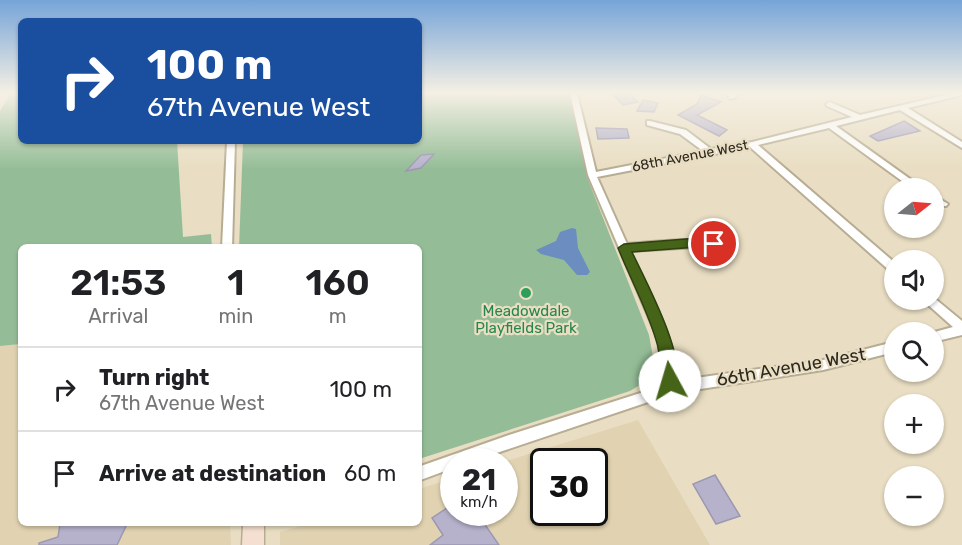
<!DOCTYPE html>
<meta charset="utf-8">
<style>
body{margin:0;font-family:Rubik,sans-serif;background:#f2f2f2;color:#202124;height:100vh;display:flex;flex-direction:column;font-size:22px;white-space:nowrap}
*{box-sizing:border-box;margin:0}
p{font-size:20px;color:#757577}
.icon{flex:none;width:33px;height:33px;fill:none;stroke:currentColor;stroke-width:2;stroke-linecap:round;stroke-linejoin:round}
.map{position:relative;flex:1;overflow:hidden}
.panel{position:absolute;left:18px;top:244px;width:404px;height:282px;display:flex;flex-direction:column;background:#fff;border-radius:9px;box-shadow:0 2px 4px #0004}
.panel>*{flex:none}
.banner{position:absolute;left:18px;top:18px;width:404px;height:126px;border-radius:9px;box-shadow:0 2px 4px #0004;background:#1a4fa0;color:#fff;overflow:hidden}
.needle{width:39px;rotate:73deg}
.controls{position:absolute;left:884px;top:178px;display:grid;gap:12px}
.controls a{display:grid;place-items:center;width:60px;height:60px;border-radius:50%;background:#fff;box-shadow:0 2px 4px #0004;font-size:30px}
.speed{position:absolute;left:440px;top:448px;display:flex;gap:12px;font-size:30px;font-weight:700;text-align:center}
.speed>*{display:grid;place-content:center;width:78px;height:78px;border-radius:50%;background:#fff;box-shadow:0 2px 4px #0004;line-height:1}
.speed small{font-size:15px;font-weight:400}
.speed .limit{border:3px solid #111;border-radius:9px;background:#fff;color:#111}
.pin{position:absolute;display:grid;place-items:center;width:51px;height:51px;color:#fff;margin:-26px;border:3px solid #fff;border-radius:50%;box-shadow:0 2px 6px #0007}
.me{position:absolute;width:66px;margin:-33px;rotate:354deg;stroke-linejoin:round;filter:drop-shadow(0 0 4px #0008)}
.turn{display:flex;align-items:center;gap:21px;height:126px;padding:0 30px;font-size:27px}
.turn .icon{width:78px;height:78px;stroke-width:2.5}
.turn b{display:block;font-size:42px;line-height:51px}
.eta{display:flex;justify-content:space-evenly;align-items:center;height:102px;text-align:center}
.eta b{font-size:36px;font-weight:600;line-height:42px}
ul{padding:0;list-style:none}
li{display:flex;align-items:center;gap:18px;height:84px;padding:0 30px;border-top:2px solid #e0e0e0}
li div{flex:1}
li b{display:block;font-size:22px}
li em{font-style:normal}
.map>svg:first-child{display:block}
</style>
<div class="map">
<svg width="962" height="545" viewBox="0 0 962 545">
<rect width="100%" height="100%" fill="#e9dec3"/>
<!-- built -->
<g fill="#e1d3b1" fill-rule="evenodd">
<polygon points="21,344 21,524 230,524 231,545 0,545 0,346"/>
<path d="M638 420 710 545H280V532L308 524H418L419 489 453 478V513H504L503 462ZM543 462H594V513H543Z"/>
</g>
<!-- green -->
<g fill="#94bd97">
<polygon points="11,93 21,93 21,141 177,141 183,237 211,234 212,247 21,248 21,344 0,346 0,111"/>
<polygon points="419,93 569,93 587,177 649,335 653,357 648,380 630,391 419,459 418,248 239,248 243,141 418,141"/>
</g>
<!-- water -->
<polygon fill="#6c8dbf" points="572,228 576,229 578,248 590,272 587,275 577,275 564,260 541,254 536,250 556,241 560,232"/>
<!-- building -->
<g fill="#b6b2cc" stroke="#9c98b2" stroke-width="1.5">
<polygon points="612,93 629,93 638,102 623,105"/>
<polygon points="701,95 721,102 697,115 727,130 719,136 678,115 697,104"/>
<polygon points="643,100 658,103 654,112 637,111"/>
<polygon points="904,121 920,131 878,141 870,136"/>
<polygon points="596,128 627,129 629,138 598,139"/>
<polygon points="434,154 421,168 406,171 421,155"/>
<polygon points="715,475 740,516 716,524 693,484"/>
<polygon points="453,504 453,513 477,513 499,545 430,545 443,535 432,518"/>
<polygon points="60,524 127,524 117,545 39,545 39,543 58,537"/>
</g>
<g fill="none" stroke-linecap="round" stroke-linejoin="round">
<!-- street casing -->
<g stroke="#b7ad93" stroke-width="4">
<g id="street">
<path d="M570 93H577L596 172 703 151 680 134 647 125V121H650L686 130 711 149 752 142 852 117 827 106 826 104 830 102 860 115 954 93H962V95L908 108 962 142V148L900 110 836 126 924 189H913L829 128 758 145 894 262V272L890 271 750 147 597 177 627 244C647 243 721 234 734 246L729 250 698 247 630 251C647 289 676 337 676 378L682 380 823 360 894 342V352L823 370 681 392 672 388 661 397 657 399 470 462H453V468L418 481V467L509 435 653 389 664 379V364L658 339 588 175Z"/>
<polygon points="726,93 733,93 737,97 730,99"/>
<polygon points="227,141 235,141 232,248 222,248"/>
<polygon points="933,195 948,204 946,206 940,206 933,202"/>
<polygon points="933,297 962,321 962,335 933,342 933,333 931,333 953,327 926,303 925,300 933,300"/>
<polygon points="247,524 262,524 260,529 255,531 249,529"/>
</g>
</g>
<!-- secondary casing -->
<g stroke="#b7ad93" stroke-width="3">
<polygon id="secondary" points="243,524 264,524 264,545 242,545"/>
</g>
<!-- street -->
<use href="#street" fill="#fff" fill-rule="evenodd"/>
<!-- secondary -->
<use href="#secondary" fill="#f5dfd0" fill-rule="evenodd"/>
</g>
<!-- sky -->
<linearGradient id="sky" x2="0" y2="1"><stop stop-color="#76a4d8"/><stop offset="0.55" stop-color="#f5f0e4"/><stop offset="1" stop-color="#f5f0e4" stop-opacity="0"/></linearGradient>
<rect width="962" height="169" fill="url(#sky)"/>
<!-- route -->
<path fill="#466418" stroke="#2e4110" stroke-width="1.5" d="M698 238 714 240 720 244 714 249 698 247 632 252C645 280 688 359 675 386L670 388 664 386C660 377 661 354 656 340 647 309 630 278 618 248L624 244Z"/>
<!-- markers -->
<circle fill="#2e9e5b" stroke="#e9dec3" stroke-width="2" cx="526" cy="293" r="6"/>
<g text-anchor="middle" dominant-baseline="central" stroke-width="4.5" stroke-linejoin="round" paint-order="stroke">
<!-- far-street labels -->
<g font-size="14" fill="#2d291f" stroke="#e9dec3">
<text transform="translate(690 156) rotate(-11)">68th Avenue West</text>
</g>
<!-- leisure labels -->
<g font-size="15" fill="#27864d" stroke="#e9dec3">
<text x="526" y="311">Meadowdale<tspan x="526" dy="17">Playfields Park</tspan></text>
</g>
<!-- near-street labels -->
<g font-size="18" fill="#2d291f" stroke="#e9dec3">
<text transform="translate(791 367) rotate(-10)">66th Avenue West</text>
</g>
</g>
</svg>
<div class="controls">
<a><svg class="needle" viewBox="-14 -14 28 28"><path d="M0-13l5 13h-10z" fill="#e53935"/><path d="M0 13l5-13h-10z" fill="#757577"/></svg></a>
<a><svg class="icon" aria-label="sound" viewBox="0 0 24 24"><path d="M4 9h4l5-4v14l-5-4H4zM17 9q2 3 0 6"/></svg></a>
<a><svg class="icon" aria-label="search" viewBox="0 0 24 24"><circle cx="10" cy="10" r="6"/><path d="M15 15l6 6"/></svg></a>
<a>+</a>
<a>−</a>
</div>
<div class="speed"><div>21<small>km/h</small></div><div class="limit">30</div></div>
<div class="pin" style="left:714px;top:244px;background:#d93025"><svg class="icon" aria-label="arrive" viewBox="0 0 24 24"><path d="M6 21V4h12l-3 4 3 4H6"/></svg></div>
<svg class="me" style="left:670px;top:381px" viewBox="-20 -20 40 40"><circle r="19" fill="#fff"/><path d="M0-13L10 11 0 6-10 11z" fill="#466418"/></svg>
<div class="banner">
<div class="turn"><svg class="icon" aria-label="right" viewBox="0 0 24 24"><path d="M7 20v-9h11M14 6l5 5-5 5"/></svg><div><b>100 m</b>67th Avenue West</div></div>
</div>
<section class="panel">
<div class="eta">
<div><b>21:53</b><p>Arrival</p></div>
<div><b>1</b><p>min</p></div>
<div><b>160</b><p>m</p></div>
</div>
<ul>
<li><svg class="icon" aria-label="right" viewBox="0 0 24 24"><path d="M7 20v-9h11M14 6l5 5-5 5"/></svg><div><b>Turn right</b><p>67th Avenue West</p></div><em>100 m</em></li>
<li><svg class="icon" aria-label="arrive" viewBox="0 0 24 24"><path d="M6 21V4h12l-3 4 3 4H6"/></svg><div><b>Arrive at destination</b></div><em>60 m</em></li>
</ul>
</section>
</div>
